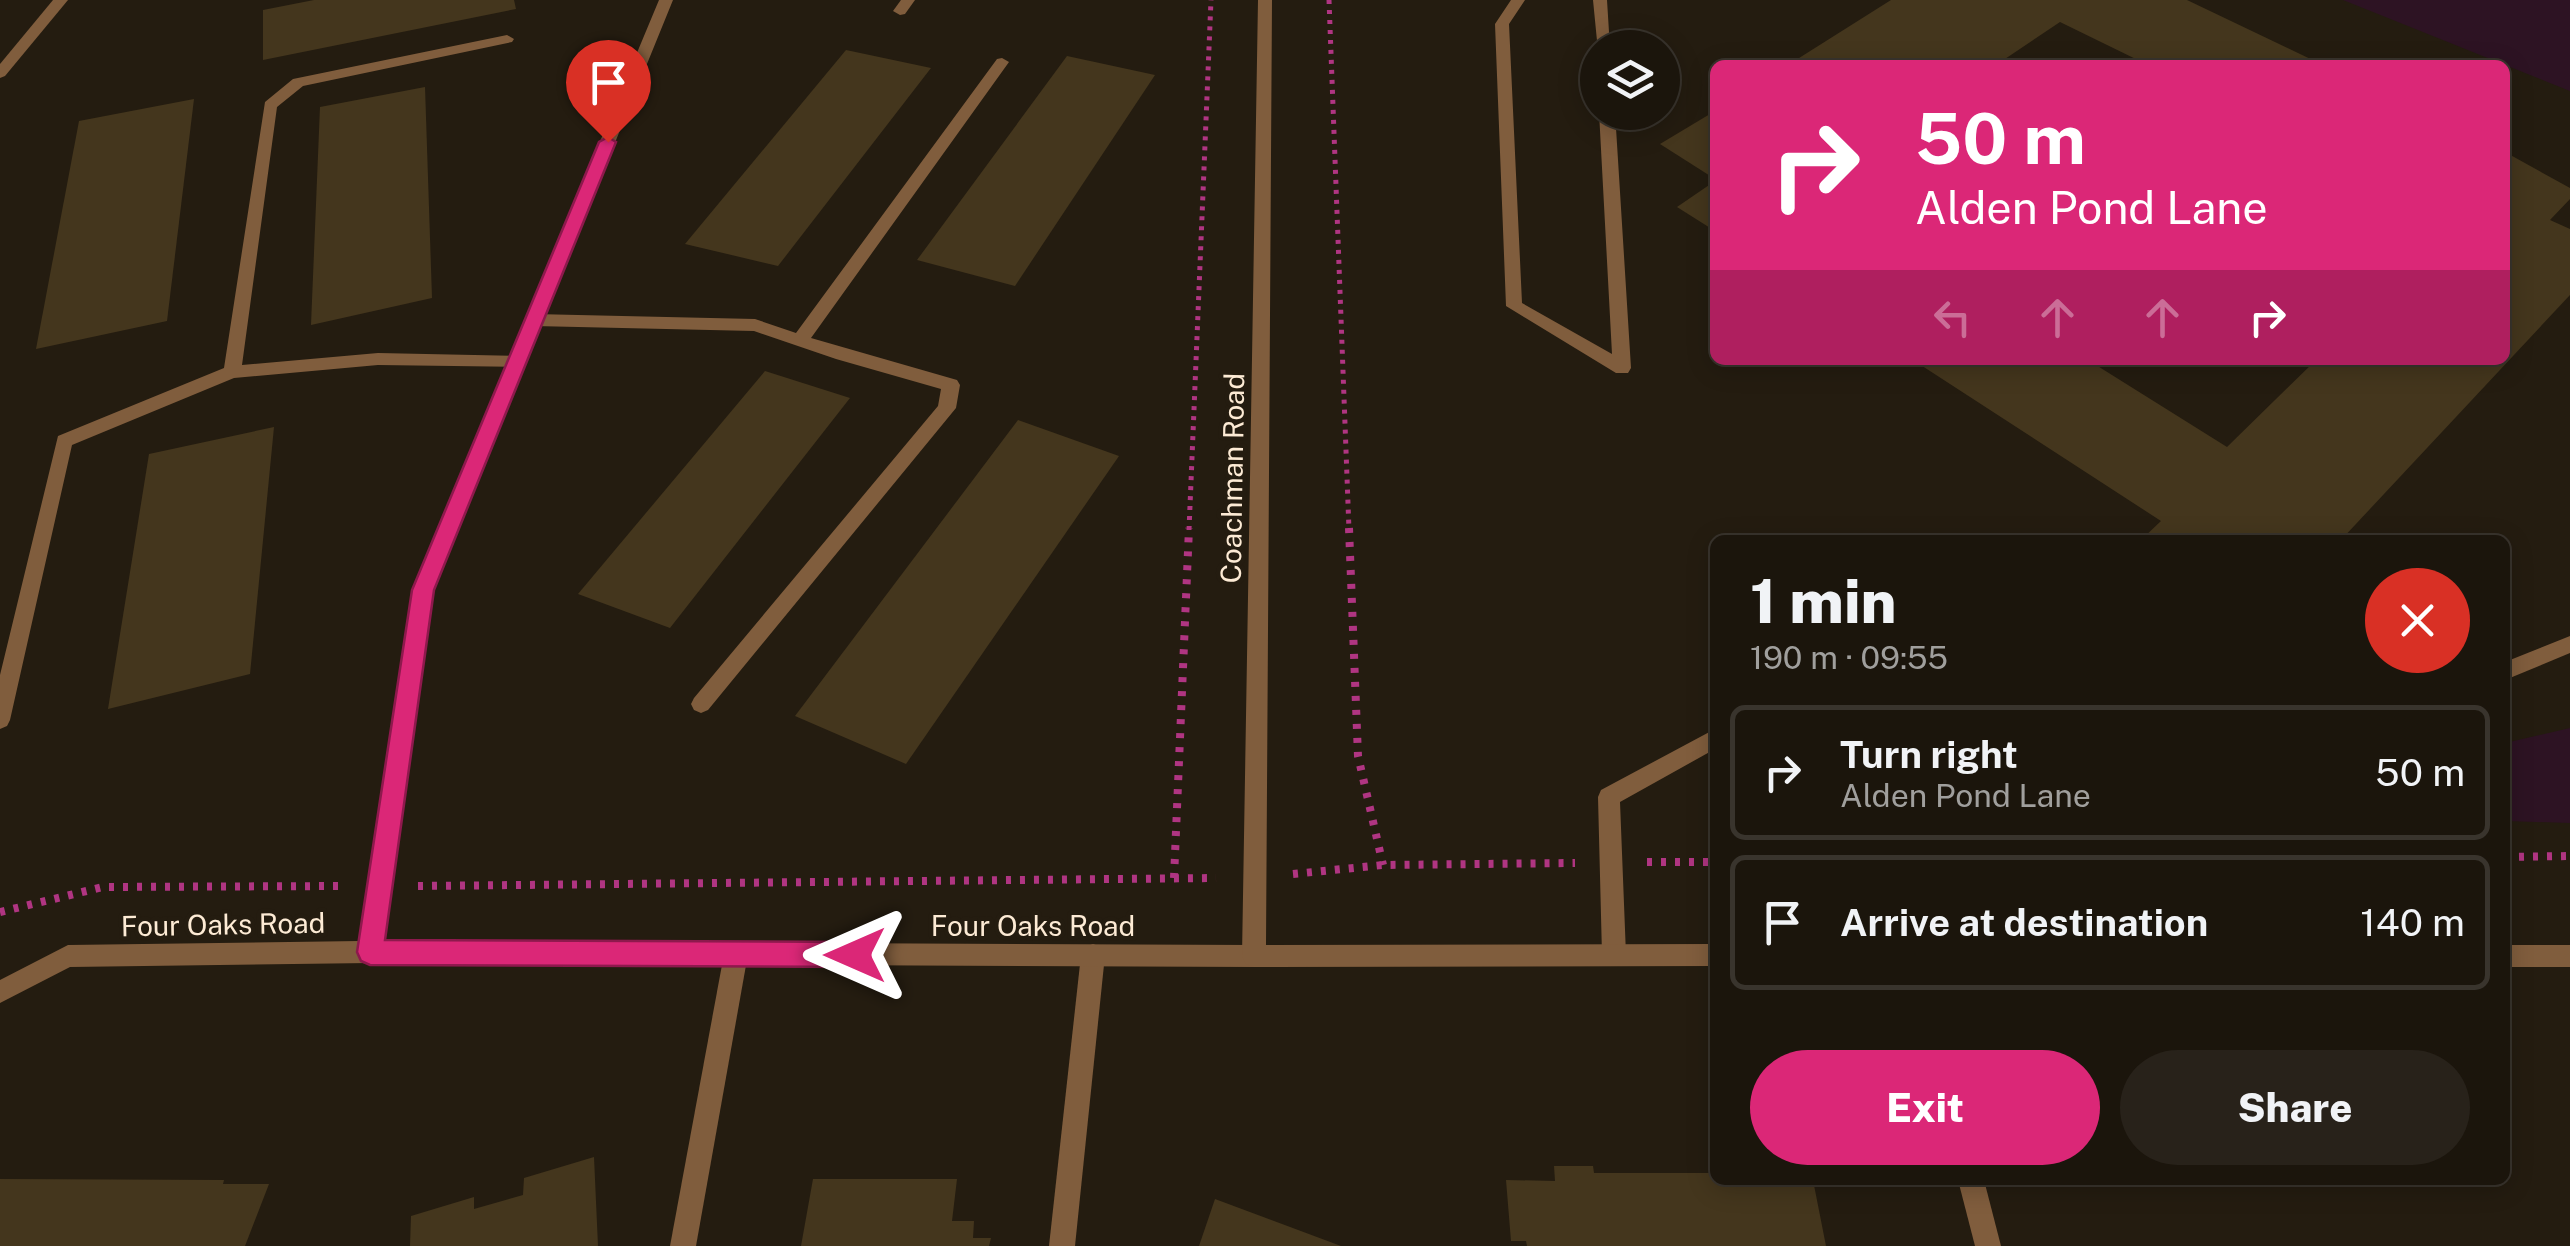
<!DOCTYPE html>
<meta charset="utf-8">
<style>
body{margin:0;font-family:"Public Sans",sans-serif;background:#28221a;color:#f1f3f6;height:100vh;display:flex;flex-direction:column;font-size:38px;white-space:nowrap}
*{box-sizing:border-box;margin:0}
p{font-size:32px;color:#a09f9d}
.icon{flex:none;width:55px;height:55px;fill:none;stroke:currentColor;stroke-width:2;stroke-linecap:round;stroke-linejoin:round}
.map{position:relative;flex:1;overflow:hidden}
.panel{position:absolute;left:1710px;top:535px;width:800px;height:650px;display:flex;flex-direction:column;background:#1b150c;border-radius:15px;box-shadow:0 5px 25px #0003,0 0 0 2px #39342d}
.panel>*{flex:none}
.banner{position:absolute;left:1710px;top:60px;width:800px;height:305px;border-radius:15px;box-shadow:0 5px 25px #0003,0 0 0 2px #39342d;background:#db2777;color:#fff;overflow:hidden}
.tools{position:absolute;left:1580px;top:30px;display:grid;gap:20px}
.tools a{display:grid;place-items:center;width:100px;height:100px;border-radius:50%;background:#1b150c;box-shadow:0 5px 25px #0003,0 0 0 2px #39342d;font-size:50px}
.pin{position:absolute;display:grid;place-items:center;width:85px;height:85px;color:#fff;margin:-102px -42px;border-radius:50% 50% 50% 0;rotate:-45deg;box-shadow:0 0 10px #0007}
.pin .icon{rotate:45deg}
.me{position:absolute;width:110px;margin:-55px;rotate:270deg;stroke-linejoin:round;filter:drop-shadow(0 0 8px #0008)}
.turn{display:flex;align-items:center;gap:35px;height:210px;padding:0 40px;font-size:45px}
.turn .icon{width:130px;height:130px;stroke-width:2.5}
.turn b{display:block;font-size:70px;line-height:85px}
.lanes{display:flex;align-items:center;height:95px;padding:0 40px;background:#0003;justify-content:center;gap:50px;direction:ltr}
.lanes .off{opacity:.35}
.round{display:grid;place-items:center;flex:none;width:105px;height:105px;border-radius:52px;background:#28221a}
.headline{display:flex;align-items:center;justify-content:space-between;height:170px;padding:0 40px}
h1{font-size:60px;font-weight:800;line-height:75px}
.primary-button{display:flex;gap:20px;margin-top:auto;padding:20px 40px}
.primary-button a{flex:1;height:115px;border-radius:60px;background:#db2777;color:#fff;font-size:40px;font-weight:800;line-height:115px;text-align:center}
.primary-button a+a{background:#28221a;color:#f1f3f6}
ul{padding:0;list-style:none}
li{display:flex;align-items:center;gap:30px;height:135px;margin:0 20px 15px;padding:0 20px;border:5px solid #39342d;border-radius:15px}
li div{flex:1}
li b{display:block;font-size:38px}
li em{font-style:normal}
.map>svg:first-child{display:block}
</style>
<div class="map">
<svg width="2570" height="1246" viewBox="0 0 2570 1246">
<rect width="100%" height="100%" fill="#241c10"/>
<!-- green -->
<g fill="#2d1323">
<polygon points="2343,0 2570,0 2570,91"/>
<polygon points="2570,728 2570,823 2505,821 2505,743"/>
</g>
<!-- building -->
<g fill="#44361d">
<polygon points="314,0 514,0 516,9 263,60 263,10"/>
<polygon points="1891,0 2187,0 2323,65 2148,65 2060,22 1996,65 1788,65"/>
<polygon points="846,50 931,68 778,266 685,244"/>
<polygon points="1067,56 1155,75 1015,286 917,260"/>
<polygon points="425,87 432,298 311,325 320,107"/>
<polygon points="194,99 167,321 36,349 79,121"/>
<polygon points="1715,111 1715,179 1660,144"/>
<polygon points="2505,152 2570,188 2570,199 2550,220 2570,229 2570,295 2341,540 2141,540 2161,521 1913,360 2088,360 2227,447 2316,360 2505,360"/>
<polygon points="1715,181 1715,231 1677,207"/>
<polygon points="765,371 850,398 670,628 578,594"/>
<polygon points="1018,420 1119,456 906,764 795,716"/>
<polygon points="274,427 250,674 108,709 149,454"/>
<polygon points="594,1157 598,1246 410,1246 411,1216 474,1197 474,1209 523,1195 524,1178"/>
<polygon points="1709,1160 1715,1160 1715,1180 1813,1180 1826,1246 1527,1246 1526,1241 1511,1241 1506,1180 1555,1181 1554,1166 1593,1166 1594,1173 1711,1173"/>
<polygon points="0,1179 224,1180 223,1184 269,1184 245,1246 0,1246"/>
<polygon points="813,1179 957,1179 952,1221 974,1221 973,1238 991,1238 989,1246 801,1246"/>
<polygon points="1215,1199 1341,1246 1199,1246"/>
</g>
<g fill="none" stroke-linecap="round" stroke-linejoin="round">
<!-- path-far1 -->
<g stroke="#b03582" stroke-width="5" stroke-dasharray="4 6" stroke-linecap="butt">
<polyline points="1329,0 1349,530"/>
<polyline points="1189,530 1211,0"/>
</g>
<!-- path -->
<g stroke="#b03582" stroke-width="8" stroke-dasharray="5 9" stroke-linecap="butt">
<polyline points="1349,528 1358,756 1383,865"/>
<polyline points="2505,857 2570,856"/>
<polyline points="1647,862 1715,862"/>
<polyline points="1293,874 1383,865 1575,863"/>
<polyline points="1174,878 1189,528"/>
<polyline points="418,886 1216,878"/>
<polyline points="0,912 103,887 341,886"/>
</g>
<!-- service -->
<g fill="#805d3d" fill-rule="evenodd">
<polygon points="53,0 68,0 5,76 0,78 0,64"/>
<polygon points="901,0 915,0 905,14 900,15 893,11"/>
<polygon points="1511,0 1525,0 1509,24 1522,303 1612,354 1599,112 1615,112 1631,368 1628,373 1616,373 1506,306 1495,24"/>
<polygon points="1593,0 1607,0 1610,48 1598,48 1598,51"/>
<polygon points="507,35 514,39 512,42 303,86 277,107 242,365 378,353 517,356 526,362 523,367 378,365 234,378 72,445 10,720 7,726 0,729 0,675 58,436 224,368 265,102 293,79"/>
<polygon points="1002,58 1009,62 811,338 957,380 960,385 956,408 708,710 701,713 694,710 691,704 694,698 938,406 941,389 836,359 754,331 534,326 525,320 534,314 755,319 796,333 997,59"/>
<polygon points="2570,636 2570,653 2505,680 2505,662"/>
<polygon points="1715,729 1715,749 1620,802 1626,955 1622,963 1614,966 1606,963 1602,955 1598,797 1601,790"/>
<polygon points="736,943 744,946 748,954 696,1246 670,1246 724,954 728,946"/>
<polygon points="1093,944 1101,947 1105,955 1075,1246 1049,1246 1081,955 1085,947"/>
</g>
<!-- minor -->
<g fill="#805d3d" fill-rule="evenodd">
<polygon points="659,0 673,0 433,590 383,941 1254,945 1262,948 1266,956 1262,964 1254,967 370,963 70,967 0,1003 0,980 68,945 360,941 413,590"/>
<polygon points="1958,1180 1984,1180 2001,1246 1975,1246"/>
</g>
<!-- tertiary -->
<g fill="#805d3d" fill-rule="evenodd">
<polygon points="1258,0 1272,0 1266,945 1715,944 1715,966 1254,967 1246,964 1242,956"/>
<rect x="2505" y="945" width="65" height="22"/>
</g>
</g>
<!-- route -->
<polygon fill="#db2777" stroke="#8e194d" stroke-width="2.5" points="608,137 616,142 434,590 385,940 855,942 864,946 868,955 864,964 855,967 370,965 361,961 357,952 412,590 599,142"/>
<g text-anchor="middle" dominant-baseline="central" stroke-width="9" stroke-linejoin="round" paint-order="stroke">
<!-- street labels -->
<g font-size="28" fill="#fdebd5" stroke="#241c10">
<text transform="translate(1232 478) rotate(-89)">Coachman Road</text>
<text transform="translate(223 924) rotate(-1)">Four Oaks Road</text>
<text x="1033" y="925">Four Oaks Road</text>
</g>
</g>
</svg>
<div class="tools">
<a><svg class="icon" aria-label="layers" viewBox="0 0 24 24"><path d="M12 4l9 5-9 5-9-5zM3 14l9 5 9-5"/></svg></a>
</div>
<div class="pin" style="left:608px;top:142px;background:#d93025"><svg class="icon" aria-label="arrive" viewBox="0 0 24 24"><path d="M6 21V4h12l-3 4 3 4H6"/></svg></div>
<svg class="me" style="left:855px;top:955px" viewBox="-20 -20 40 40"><path d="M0-17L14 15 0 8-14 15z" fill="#db2777" stroke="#fff" stroke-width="4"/></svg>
<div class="banner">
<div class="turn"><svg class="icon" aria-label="right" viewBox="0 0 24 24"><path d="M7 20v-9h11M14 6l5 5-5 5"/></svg><div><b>50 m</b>Alden Pond Lane</div></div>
<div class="lanes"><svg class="icon off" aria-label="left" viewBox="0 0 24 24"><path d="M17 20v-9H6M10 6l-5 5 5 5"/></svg><svg class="icon off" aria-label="ahead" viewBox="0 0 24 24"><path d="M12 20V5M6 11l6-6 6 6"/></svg><svg class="icon off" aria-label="ahead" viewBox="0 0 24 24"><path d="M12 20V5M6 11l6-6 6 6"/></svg><svg class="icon" aria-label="right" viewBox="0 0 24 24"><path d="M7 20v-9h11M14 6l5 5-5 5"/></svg></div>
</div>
<section class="panel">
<div class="headline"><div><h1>1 min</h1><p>190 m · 09:55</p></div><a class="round" style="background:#d93025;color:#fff"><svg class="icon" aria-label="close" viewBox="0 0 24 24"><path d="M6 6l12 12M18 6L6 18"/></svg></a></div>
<ul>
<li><svg class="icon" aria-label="right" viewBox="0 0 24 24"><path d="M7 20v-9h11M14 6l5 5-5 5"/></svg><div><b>Turn right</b><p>Alden Pond Lane</p></div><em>50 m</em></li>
<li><svg class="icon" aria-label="arrive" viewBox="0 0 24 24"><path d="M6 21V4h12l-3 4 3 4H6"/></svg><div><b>Arrive at destination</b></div><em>140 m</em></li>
</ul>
<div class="primary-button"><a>Exit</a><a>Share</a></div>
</section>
</div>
